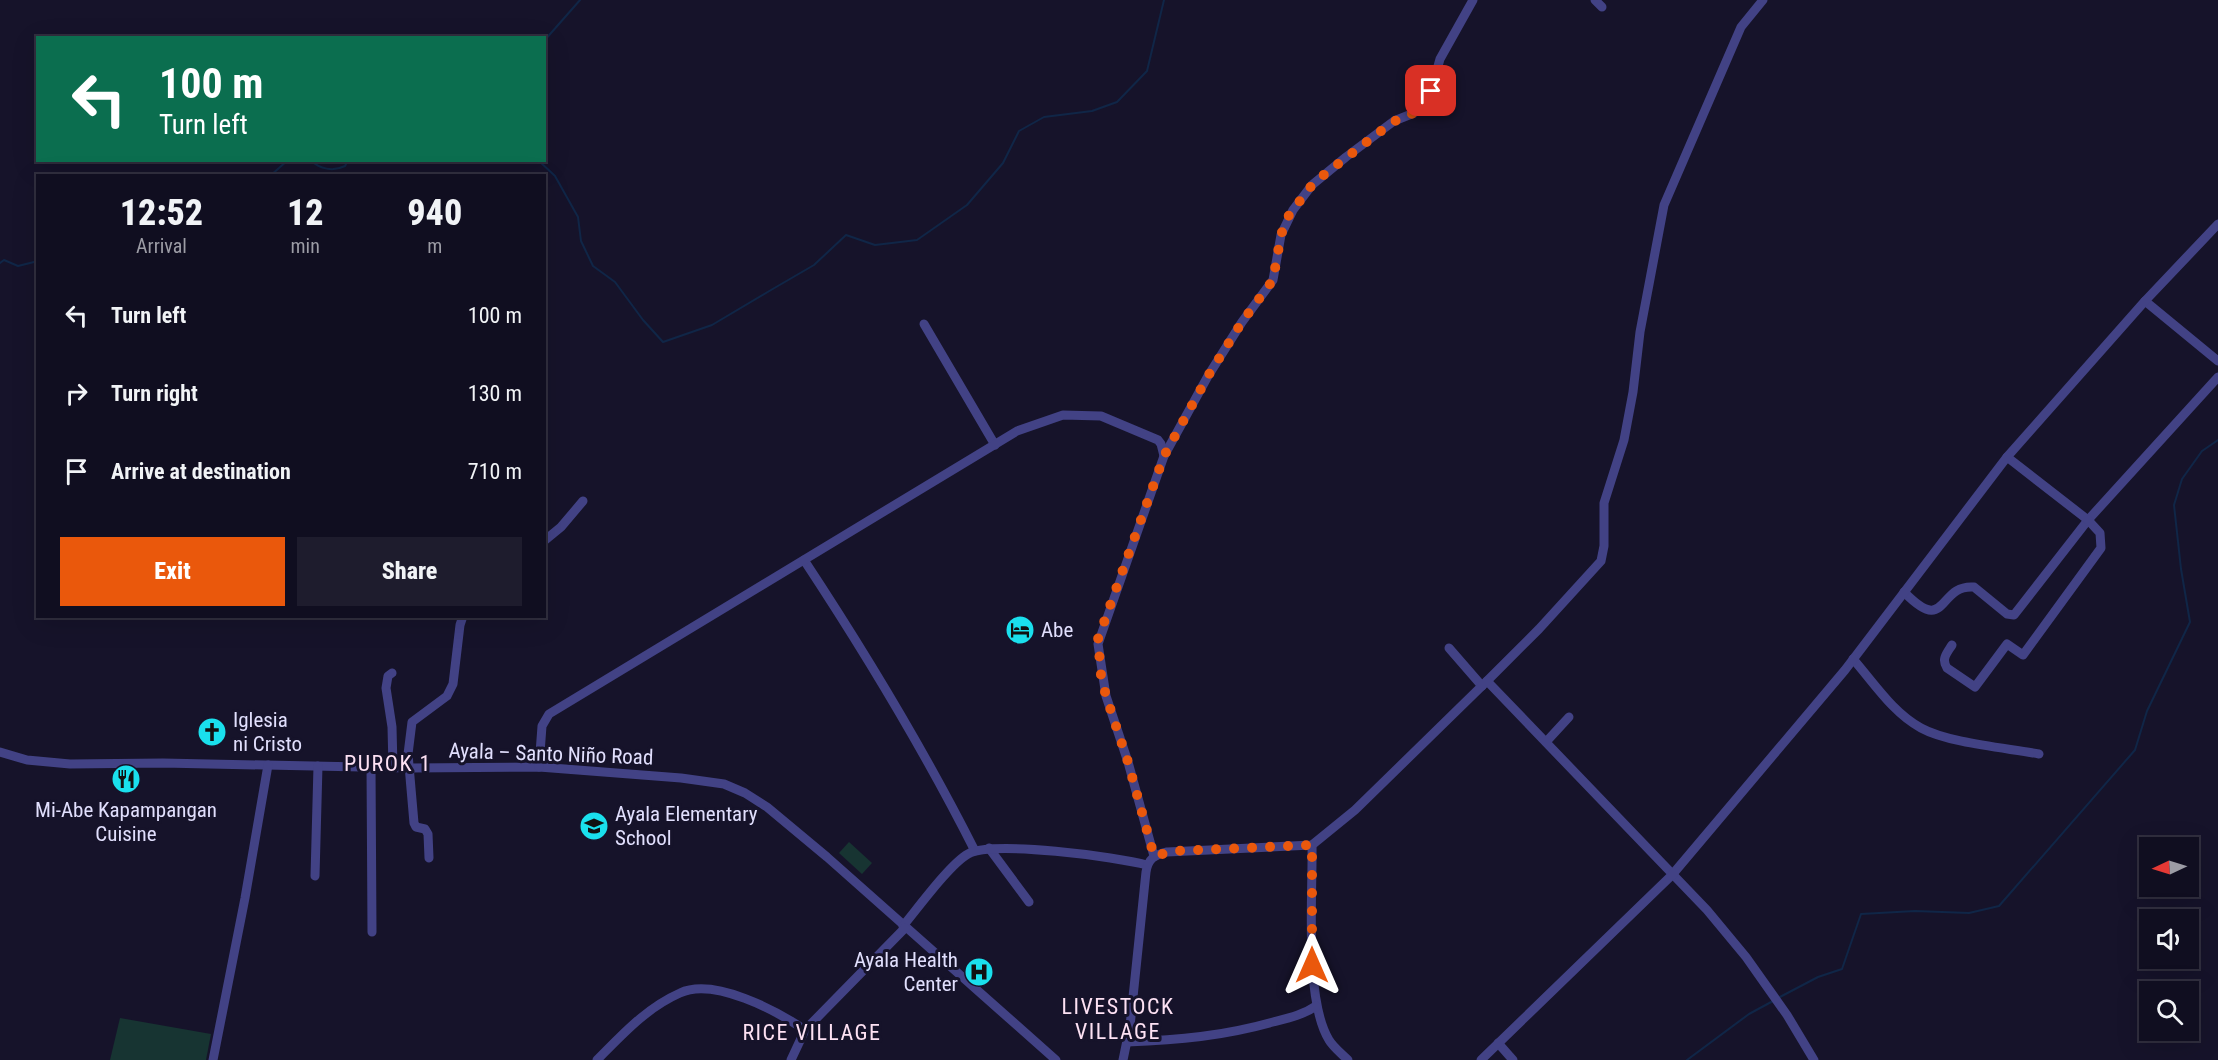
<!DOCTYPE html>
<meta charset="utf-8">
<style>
body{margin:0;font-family:"Roboto Condensed",sans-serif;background:#1e1c2d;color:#f1f3f6;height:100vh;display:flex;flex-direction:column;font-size:22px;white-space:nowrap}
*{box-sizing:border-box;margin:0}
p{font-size:20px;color:#9c9ca5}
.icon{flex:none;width:33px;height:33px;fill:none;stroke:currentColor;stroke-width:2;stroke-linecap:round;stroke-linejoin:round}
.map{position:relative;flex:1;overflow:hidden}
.details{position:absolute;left:36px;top:174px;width:510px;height:444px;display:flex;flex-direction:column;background:#100e20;border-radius:0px;box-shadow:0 6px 24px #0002,0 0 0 2px #302e3e}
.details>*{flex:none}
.banner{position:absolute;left:36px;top:36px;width:510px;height:126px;border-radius:0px;box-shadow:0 6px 24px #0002,0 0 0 2px #302e3e;background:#0b6e4f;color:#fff;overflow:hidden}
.needle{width:39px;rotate:266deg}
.controls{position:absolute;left:2139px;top:837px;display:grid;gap:12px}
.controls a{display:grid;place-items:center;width:60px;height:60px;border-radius:0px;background:#100e20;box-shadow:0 6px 24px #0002,0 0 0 2px #302e3e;font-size:30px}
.pin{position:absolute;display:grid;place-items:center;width:51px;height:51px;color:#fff;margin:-26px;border-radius:12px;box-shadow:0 3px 9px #0006}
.me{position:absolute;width:66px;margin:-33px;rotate:0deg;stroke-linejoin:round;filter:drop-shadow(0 0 4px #0008)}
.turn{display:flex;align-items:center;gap:21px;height:126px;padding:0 24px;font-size:27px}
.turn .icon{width:78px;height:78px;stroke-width:2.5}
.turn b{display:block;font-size:42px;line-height:51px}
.eta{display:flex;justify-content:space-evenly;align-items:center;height:102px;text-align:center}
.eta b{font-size:36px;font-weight:800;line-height:42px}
.action{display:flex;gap:12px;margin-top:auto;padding:12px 24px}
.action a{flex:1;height:69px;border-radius:0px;background:#ea580c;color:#fff;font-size:24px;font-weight:800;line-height:69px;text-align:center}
.action a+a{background:#1e1c2d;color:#f1f3f6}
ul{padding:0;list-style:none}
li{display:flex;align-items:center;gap:18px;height:78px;padding:0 24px}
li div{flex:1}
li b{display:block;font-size:22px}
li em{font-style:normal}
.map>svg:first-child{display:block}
</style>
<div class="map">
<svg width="2218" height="1060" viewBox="0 0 2218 1060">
<rect width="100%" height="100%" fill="#16132a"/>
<!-- green -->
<g fill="#173432">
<polygon points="849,842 872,863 862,874 839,853"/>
<polygon points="120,1018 211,1034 206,1060 110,1060"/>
</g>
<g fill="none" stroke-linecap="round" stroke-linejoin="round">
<!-- stream -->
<g stroke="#102647" stroke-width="2">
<polyline points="544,41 580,0"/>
<path d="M310 160C320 169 333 172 345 166L348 160"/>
<polyline points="514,160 516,160"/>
<polyline points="538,160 555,176 578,217 581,241 593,266 615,282 643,320 663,342 712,325 771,290 814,265 846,235 875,245 917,240 967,205 1003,163 1019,131 1044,117 1092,111 1117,102 1147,71 1164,0"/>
<polyline points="190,176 197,176"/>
<polyline points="270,176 288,160"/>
<polyline points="0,263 4,260 18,266 38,261"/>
<polyline points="1778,998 1818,977 1842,969 1861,914 1915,911 1969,913 1999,906 2135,750 2147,711 2190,622 2181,569 2174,505 2182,479 2202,451 2218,440"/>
<polyline points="1687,1060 1749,1014 1773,1001"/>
</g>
<!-- minor -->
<g stroke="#424285" stroke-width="9">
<polyline points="1595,0 1602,7"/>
<polyline points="2145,301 2218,361"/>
<polyline points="924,324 995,445"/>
<polyline points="544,541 561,527 583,501"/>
<path d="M804 560C866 654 924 750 975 851"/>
<path d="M1904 592C1948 637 1937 584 1974 587L2007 614 2014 615 2088 520 2218 377"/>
<path d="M1952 645C1947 653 1941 659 1947 668L1975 687 2007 644 2023 655 2101 548 2100 533 2088 520 2007 457"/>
<polyline points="1449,648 1482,686"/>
<path d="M1853 659C1874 683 1893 713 1921 728 1948 743 2007 748 2039 754"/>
<polyline points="392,673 388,676 386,688 392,727 393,768"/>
<polyline points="1487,681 1539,629 1601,561 1604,546 1604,503 1624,440 1633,392 1640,332 1664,205 1741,27 1763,0"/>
<polyline points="1546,742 1569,717"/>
<polyline points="0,752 27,760 70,764 163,763 409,768 539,767 681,778 724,784 745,793 767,807 827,857 1056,1060"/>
<polyline points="371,766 372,932"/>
<polyline points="539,767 542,726 549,714 1017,431 1063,415 1101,416 1158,440 1161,444 1164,456"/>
<path d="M1312 845C1313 895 1304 999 1329 1040 1333 1047 1342 1054 1348 1060"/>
<polyline points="989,848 1029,902"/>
<polyline points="1154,856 1128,762 1106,696 1098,644 1164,456 1208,376 1242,322 1273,280 1281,235 1293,210 1312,185 1346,157 1394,121 1414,113 1422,107 1431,91 1440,59 1473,0"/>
<polyline points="429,858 428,834 425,829 416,827 414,823 408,754 412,722 447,696 453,684 460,625 463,616"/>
<polyline points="315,876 318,766"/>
<path d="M903 926C918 908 950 864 968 854 992 840 1118 857 1147 865"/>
<path d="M1127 1042C1179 1040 1223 1036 1273 1022 1289 1018 1303 1015 1316 1006"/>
<polyline points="1498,1043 1513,1060"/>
<polyline points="213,1060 245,898 268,765"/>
<path d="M597 1060C622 1035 646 1008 680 993 714 977 777 1011 805 1030"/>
<polyline points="791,1060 805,1030 905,928"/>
<path d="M1123 1060 1130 1026 1146 872C1148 859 1154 855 1167 852L1312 845 1355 810 1487 681 1707 910 1746 957 1787 1015 1814 1060"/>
<polyline points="1481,1060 1672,875 1845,670 2007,457 2145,301 2218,224"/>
</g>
</g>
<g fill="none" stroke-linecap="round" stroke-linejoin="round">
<!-- route -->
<polyline stroke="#ea580c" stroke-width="10" stroke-dasharray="0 18" points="1312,965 1312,845 1176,851 1154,856 1128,762 1106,696 1101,675 1098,639 1164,456 1208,376 1242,322 1273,280 1281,235 1287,218 1312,185 1321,177 1385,128 1401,117 1414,113 1422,107 1431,91"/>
</g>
<!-- icons -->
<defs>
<g id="hotel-disc" transform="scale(1.5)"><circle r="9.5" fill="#1ae0ed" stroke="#16132a"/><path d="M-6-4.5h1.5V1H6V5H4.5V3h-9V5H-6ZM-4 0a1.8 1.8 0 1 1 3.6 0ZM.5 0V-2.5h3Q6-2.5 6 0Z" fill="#111"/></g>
<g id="church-disc" transform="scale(1.5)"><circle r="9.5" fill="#1ae0ed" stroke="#16132a"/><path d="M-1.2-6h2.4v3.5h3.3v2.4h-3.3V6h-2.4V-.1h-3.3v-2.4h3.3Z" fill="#111"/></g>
<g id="restaurant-disc" transform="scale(1.5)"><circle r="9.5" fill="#1ae0ed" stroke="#16132a"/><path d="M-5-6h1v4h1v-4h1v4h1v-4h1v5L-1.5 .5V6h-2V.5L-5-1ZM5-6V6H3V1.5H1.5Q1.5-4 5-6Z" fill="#111"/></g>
<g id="school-disc" transform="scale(1.5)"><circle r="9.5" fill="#1ae0ed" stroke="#16132a"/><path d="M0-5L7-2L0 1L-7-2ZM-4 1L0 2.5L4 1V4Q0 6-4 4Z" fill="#111"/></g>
<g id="hospital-disc" transform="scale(1.5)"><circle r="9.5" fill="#1ae0ed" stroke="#16132a"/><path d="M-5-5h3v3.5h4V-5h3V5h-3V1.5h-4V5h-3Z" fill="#111"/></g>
</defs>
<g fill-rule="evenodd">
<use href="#hotel-disc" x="1020" y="630"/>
<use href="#church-disc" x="212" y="732"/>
<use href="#restaurant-disc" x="126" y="779"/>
<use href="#school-disc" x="594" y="826"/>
<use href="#hospital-disc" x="979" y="972"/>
</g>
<g text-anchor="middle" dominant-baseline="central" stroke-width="6" stroke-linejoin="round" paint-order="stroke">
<!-- poi labels -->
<g font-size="21" fill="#e1dffd" stroke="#16132a" text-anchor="start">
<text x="1041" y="630">Abe</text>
<text x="233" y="720">Iglesia<tspan x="233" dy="24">ni Cristo</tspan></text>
<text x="126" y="810" text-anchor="middle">Mi-Abe Kapampangan<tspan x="126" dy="24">Cuisine</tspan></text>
<text x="615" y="814">Ayala Elementary<tspan x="615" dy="24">School</tspan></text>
<text x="958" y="960" text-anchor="end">Ayala Health<tspan x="958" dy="24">Center</tspan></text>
</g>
<!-- street labels -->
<g font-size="21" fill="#e1dffd" stroke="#16132a">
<text transform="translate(551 754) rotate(2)">Ayala – Santo Niño Road</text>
</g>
<!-- neighbourhood labels -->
<g font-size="22" letter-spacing="1.5" fill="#fde1f3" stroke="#16132a">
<text x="388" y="763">PUROK 1</text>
<text x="1118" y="1006">LIVESTOCK<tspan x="1118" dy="25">VILLAGE</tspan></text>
<text x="812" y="1032">RICE VILLAGE</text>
</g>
</g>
</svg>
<div class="controls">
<a><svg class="needle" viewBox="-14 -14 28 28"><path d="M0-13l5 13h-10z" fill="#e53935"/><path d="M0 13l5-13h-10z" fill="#9c9ca5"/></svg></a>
<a><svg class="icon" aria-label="sound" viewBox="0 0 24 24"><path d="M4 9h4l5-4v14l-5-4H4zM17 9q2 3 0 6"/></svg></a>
<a><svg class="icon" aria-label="search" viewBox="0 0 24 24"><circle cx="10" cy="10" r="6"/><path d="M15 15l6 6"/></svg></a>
</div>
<div class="pin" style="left:1431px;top:91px;background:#d93025"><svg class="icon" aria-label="arrive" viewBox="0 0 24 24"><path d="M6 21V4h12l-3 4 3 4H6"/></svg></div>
<svg class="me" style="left:1312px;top:965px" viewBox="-20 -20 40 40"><path d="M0-17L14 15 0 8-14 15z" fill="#ea580c" stroke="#fff" stroke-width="4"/></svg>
<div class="banner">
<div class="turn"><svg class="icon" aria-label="left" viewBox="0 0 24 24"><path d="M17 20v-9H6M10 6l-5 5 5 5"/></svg><div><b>100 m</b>Turn left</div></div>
</div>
<section class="details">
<div class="eta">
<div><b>12:52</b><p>Arrival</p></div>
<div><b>12</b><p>min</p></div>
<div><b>940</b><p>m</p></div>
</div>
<ul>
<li><svg class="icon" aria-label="left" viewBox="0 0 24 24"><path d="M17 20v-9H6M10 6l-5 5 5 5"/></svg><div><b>Turn left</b></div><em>100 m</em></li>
<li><svg class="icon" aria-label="right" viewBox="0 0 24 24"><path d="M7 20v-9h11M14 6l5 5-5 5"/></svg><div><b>Turn right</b></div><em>130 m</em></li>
<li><svg class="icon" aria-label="arrive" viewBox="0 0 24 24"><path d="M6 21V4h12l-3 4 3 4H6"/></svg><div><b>Arrive at destination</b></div><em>710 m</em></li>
</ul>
<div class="action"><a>Exit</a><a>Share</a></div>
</section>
</div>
